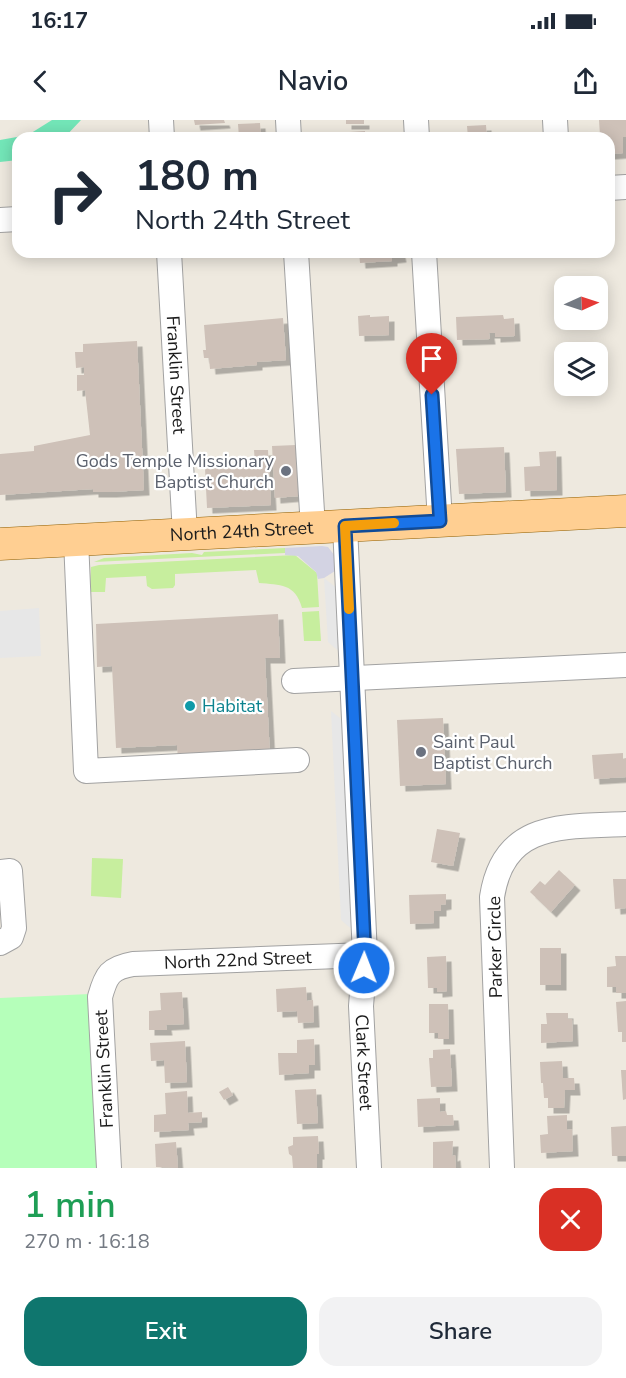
<!DOCTYPE html>
<meta charset="utf-8">
<style>
body{margin:0;font-family:"Nunito Sans",sans-serif;background:#f2f2f3;color:#1f2937;height:100vh;display:flex;flex-direction:column;font-size:22px;white-space:nowrap}
*{box-sizing:border-box;margin:0}
p{font-size:20px;color:#747a83}
.icon{flex:none;width:33px;height:33px;fill:none;stroke:currentColor;stroke-width:2;stroke-linecap:round;stroke-linejoin:round}
.map{position:relative;height:1048px;overflow:hidden}
.drawer{display:flex;flex-direction:column;background:#fff;flex:1}
.drawer>*{flex:none}
.banner{position:absolute;left:12px;top:12px;width:603px;height:126px;border-radius:18px;box-shadow:0 3px 15px #0003;background:#fff;color:#1f2937;overflow:hidden}
.needle{width:39px;rotate:87deg}
.tools{position:absolute;left:554px;top:156px;display:grid;gap:12px}
.tools a{display:grid;place-items:center;width:54px;height:54px;border-radius:12px;background:#fff;box-shadow:0 3px 15px #0003;font-size:30px}
.pin{position:absolute;display:grid;place-items:center;width:51px;height:51px;color:#fff;margin:-62px -26px;border-radius:50% 50% 50% 0;rotate:-45deg;box-shadow:0 0 6px #0007}
.pin .icon{rotate:45deg}
.me{position:absolute;width:66px;margin:-33px;rotate:1deg;stroke-linejoin:round;filter:drop-shadow(0 0 4px #0008)}
.turn{display:flex;align-items:center;gap:21px;height:126px;padding:0 24px;font-size:27px}
.turn .icon{width:78px;height:78px;stroke-width:2.5}
.turn b{display:block;font-size:42px;line-height:51px}
.round{display:grid;place-items:center;flex:none;width:63px;height:63px;border-radius:18px;background:#f2f2f3}
.head{display:flex;align-items:center;justify-content:space-between;height:102px;padding:0 24px}
h1{font-size:36px;font-weight:600;line-height:45px;color:#1e9e55}
.cta{display:flex;gap:12px;margin-top:auto;padding:12px 24px}
.cta a{flex:1;height:69px;border-radius:18px;background:#0f766e;color:#fff;font-size:24px;font-weight:600;line-height:69px;text-align:center}
.cta a+a{background:#f2f2f3;color:#1f2937}
.status{display:flex;justify-content:space-between;align-items:center;height:42px;padding:0 30px;background:#fff;direction:ltr}
.status svg{height:16px;fill:currentColor}
header{display:flex;justify-content:space-between;align-items:center;height:78px;padding:0 24px;background:#fff;font-size:27px;font-weight:600}
.map>svg:first-child{display:block}
</style>
<div class="status"><b>16:17</b><svg viewBox="0 0 49 12"><path d="M0 12V9h3v3zM5 12V6h3v6zM10 12V3h3v9zM15 12V0h3v12zM26 1h20v11H26zM47 4h2v5h-2z"/></svg></div>
<header><svg class="icon" aria-label="back" viewBox="0 0 24 24"><path d="M15 5l-7 7 7 7"/></svg>Navio<svg class="icon" aria-label="share" viewBox="0 0 24 24"><path d="M12 15V3M7 8l5-5 5 5M5 13v7h14v-7"/></svg></header>
<div class="map">
<svg width="626" height="1048" viewBox="0 0 626 1048">
<defs>
<filter id="shadow"><feDropShadow dx="5.5" dy="5.5" stdDeviation="0" flood-color="#0004"/></filter>
</defs>
<rect width="100%" height="100%" fill="#eee9df"/>
<!-- grass -->
<g fill="#c7ee9e">
<polygon points="285,428 285,433 94,442 104,438 192,433 202,435 204,432"/>
<path d="M295 435 317 453 319 487 302 488C295 463 280 465 259 463L256 450 175 454V465L173 468 152 469 147 466 146 456 106 458 105 472H90L91 447 99 445Z"/>
<polygon points="319,491 321,521 304,521 302,492"/>
<polygon points="92,738 123,739 121,778 91,776"/>
</g>
<!-- park -->
<polygon fill="#b5ffba" points="90,874 99,1048 0,1048 0,878"/>
<!-- pitch -->
<polygon fill="#73e6b8" points="52,0 81,0 64,18 18,18 18,40 0,42 0,20 28,15"/>
<!-- parking -->
<g fill="#e7e7e7">
<polygon points="324,458 338,469 342,534 328,522"/>
<polygon points="39,488 41,536 0,538 0,491"/>
<polygon points="331,591 345,602 355,812 341,800"/>
</g>
<!-- plaza -->
<polygon fill="#d3d3e3" points="322,426 328,427 335,436 335,451 324,458 318,459 316,452 298,436 285,435 285,428"/>
<!-- building -->
<g fill="#cec1b8" filter="url(#shadow)">
<polygon points="194,0 224,0 225,3 195,5"/>
<rect x="346" y="0" width="18" height="4"/>
<polygon points="599,0 626,0 626,17 623,17 623,33 609,34 609,18 592,18 592,16 600,16"/>
<polygon points="260,3 261,18 239,18 238,4"/>
<polygon points="486,5 487,18 468,18 467,6"/>
<polygon points="365,11 365,18 349,18 349,12"/>
<polygon points="359,132 400,132 401,137 392,138 392,141 360,143"/>
<polygon points="370,195 370,197 389,196 389,215 359,216 358,196"/>
<polygon points="503,195 504,199 514,198 515,216 495,217 495,213 489,213 490,219 457,220 456,197"/>
<polygon points="283,198 286,240 257,242 257,245 210,249 209,238 204,238 203,230 206,230 204,205"/>
<polygon points="137,221 144,370 111,372 93,372 93,369 0,375 0,334 34,331 34,326 90,315 85,270 77,271 77,255 84,255 84,247 76,248 75,232 83,232 83,224"/>
<polygon points="296,325 299,376 275,378 272,326"/>
<polygon points="504,327 506,372 459,374 456,329"/>
<polygon points="254,330 268,330 271,385 207,388 205,348 255,343"/>
<polygon points="556,331 557,370 525,371 524,347 540,346 539,332"/>
<polygon points="278,494 280,538 265,538 270,636 178,641 177,625 116,628 112,546 97,547 96,504"/>
<polygon points="443,598 446,664 400,666 397,600"/>
<polygon points="623,633 623,639 626,638 626,657 594,659 592,635"/>
<polygon points="437,709 460,713 453,746 431,742"/>
<polygon points="559,750 575,765 551,792 530,772 540,761 545,765"/>
<polygon points="613,759 626,759 626,788 615,789"/>
<polygon points="446,774 446,784 441,785 441,791 434,791 434,803 410,804 409,775"/>
<rect x="540" y="828" width="21" height="37"/>
<polygon points="446,836 447,871 437,872 437,868 428,868 427,837"/>
<polygon points="615,836 626,836 626,873 616,873 616,867 607,867 607,847 616,846"/>
<polygon points="306,867 307,881 313,880 314,902 298,903 297,891 277,892 276,869"/>
<polygon points="182,872 184,904 166,905 167,910 149,910 149,891 161,890 160,873"/>
<polygon points="626,881 626,922 622,922 622,912 618,912 616,882"/>
<polygon points="429,884 448,884 449,919 438,919 438,913 429,913"/>
<polygon points="546,893 568,893 568,899 572,899 573,921 541,923 541,904 547,904"/>
<polygon points="314,919 315,945 309,945 309,953 279,955 278,933 297,933 297,920"/>
<polygon points="185,921 187,962 165,963 164,940 151,941 150,923"/>
<polygon points="450,929 452,966 431,967 429,938 433,938 433,930"/>
<polygon points="562,941 563,958 574,958 575,970 565,970 564,988 548,988 548,978 544,978 543,963 541,963 540,942"/>
<polygon points="621,950 626,950 626,979 623,980"/>
<polygon points="228,967 233,975 224,980 219,972"/>
<polygon points="316,969 318,1003 297,1004 295,970"/>
<polygon points="187,971 188,993 202,992 202,1002 188,1003 189,1010 154,1012 154,995 166,994 165,973"/>
<polygon points="440,978 440,992 446,991 447,995 453,995 454,1005 418,1007 417,979"/>
<polygon points="567,995 567,1010 572,1009 573,1031 541,1033 540,1015 548,1014 547,996"/>
<polygon points="626,1006 626,1036 612,1036 611,1007"/>
<polygon points="318,1016 319,1034 317,1034 317,1048 293,1048 292,1036 289,1034 288,1027 293,1025 293,1017"/>
<polygon points="453,1021 452,1036 455,1035 456,1048 433,1048 433,1022"/>
<polygon points="176,1022 178,1048 156,1047 155,1024"/>
</g>
<g fill="none" stroke-linecap="round" stroke-linejoin="round">
<!-- minor casing -->
<g stroke="#a2a2a2" stroke-width="26">
<g id="minor">
<polyline points="161,0 162,18"/>
<polyline points="288,0 289,18"/>
<polyline points="416,0 417,18"/>
<polyline points="555,0 556,18"/>
<polyline points="609,68 626,67"/>
<polyline points="0,100 18,99"/>
<path id="s1" d="M169 132 185 414"/>
<polyline points="296,132 313,408"/>
<polyline points="424,132 440,401"/>
<path id="s2" d="M345 406 365 835 361 886 369 1048"/>
<polyline points="76,420 86,651 297,640"/>
<polyline points="294,561 626,545"/>
<polyline points="0,752 10,751 14,808 11,817 0,823"/>
<path id="s3" d="M109 1048 100 877C106 855 110 848 133 844L365 835"/>
<path d="M502 1048 492 777C504 700 565 707 626 704"/>
</g>
</g>
<!-- major casing -->
<g stroke="#915f00" stroke-width="33">
<g id="major">
<path id="s4" d="M0 424 626 391"/>
</g>
</g>
<!-- minor -->
<use href="#minor" stroke="#fff" stroke-width="24"/>
<!-- major -->
<use href="#major" stroke="#ffcf92" stroke-width="32"/>
</g>
<g fill="none" stroke-linecap="round" stroke-linejoin="round">
<!-- route casing -->
<g stroke="#114b97" stroke-width="15">
<polyline id="route" points="364,848 365,835 345,406 440,401 432,275"/>
</g>
<!-- route -->
<use href="#route" stroke="#1a73e8" stroke-width="10"/>
<!-- slow -->
<polyline stroke="#f59e0b" stroke-width="10" points="349,489 345,406 394,403"/>
</g>
<!-- markers -->
<g fill="#6b7280" stroke="#fff" stroke-width="2">
<circle cx="286" cy="351" r="6"/>
<circle cx="421" cy="632" r="6"/>
</g>
<circle fill="#0f9aa8" stroke="#fff" stroke-width="2" cx="190" cy="586" r="6"/>
<g text-anchor="middle" dominant-baseline="central" stroke-width="4.5" stroke-linejoin="round" paint-order="stroke">
<!-- street labels -->
<g font-size="18" fill="#1b1b1b" stroke="#fff">
<text stroke="none"><textPath href="#s1" startOffset="123">Franklin Street</textPath></text>
<text stroke="none"><textPath href="#s4" startOffset="242">North 24th Street</textPath></text>
<text transform="translate(495 827) rotate(-91)">Parker Circle</text>
<text stroke="none"><textPath href="#s3" startOffset="327">North 22nd Street</textPath></text>
<text stroke="none"><textPath href="#s2" startOffset="537">Clark Street</textPath></text>
<text transform="translate(104 949) rotate(-93)">Franklin Street</text>
</g>
<!-- worship labels -->
<g font-size="18" fill="#5b616d" stroke="#fff" text-anchor="end">
<text x="274" y="341">Gods Temple Missionary<tspan x="274" dy="21">Baptist Church</tspan></text>
<text x="433" y="622" text-anchor="start">Saint Paul<tspan x="433" dy="21">Baptist Church</tspan></text>
</g>
<!-- culture labels -->
<g font-size="18" fill="#0d838f" stroke="#fff" text-anchor="start">
<text x="202" y="586">Habitat</text>
</g>
</g>
</svg>
<div class="tools">
<a><svg class="needle" viewBox="-14 -14 28 28"><path d="M0-13l5 13h-10z" fill="#e53935"/><path d="M0 13l5-13h-10z" fill="#747a83"/></svg></a>
<a><svg class="icon" aria-label="layers" viewBox="0 0 24 24"><path d="M12 4l9 5-9 5-9-5zM3 14l9 5 9-5"/></svg></a>
</div>
<div class="pin" style="left:432px;top:275px;background:#d93025"><svg class="icon" aria-label="arrive" viewBox="0 0 24 24"><path d="M6 21V4h12l-3 4 3 4H6"/></svg></div>
<svg class="me" style="left:364px;top:848px" viewBox="-20 -20 40 40"><circle r="17" fill="#1a73e8" stroke="#fff" stroke-width="3"/><path d="M0-11L8 9 0 5-8 9z" fill="#fff"/></svg>
<div class="banner">
<div class="turn"><svg class="icon" aria-label="right" viewBox="0 0 24 24"><path d="M7 20v-9h11M14 6l5 5-5 5"/></svg><div><b>180 m</b>North 24th Street</div></div>
</div>
</div>
<section class="drawer">
<div class="head"><div><h1>1 min</h1><p>270 m · 16:18</p></div><a class="round" style="background:#d93025;color:#fff"><svg class="icon" aria-label="close" viewBox="0 0 24 24"><path d="M6 6l12 12M18 6L6 18"/></svg></a></div>
<div class="cta"><a>Exit</a><a>Share</a></div>
</section>
